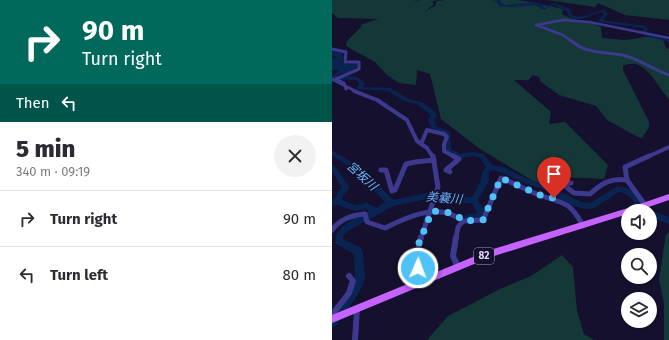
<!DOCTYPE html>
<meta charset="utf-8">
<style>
body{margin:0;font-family:"Fira Sans","Noto Sans JP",sans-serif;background:#f2f2f3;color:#2b2b33;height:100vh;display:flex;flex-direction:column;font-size:15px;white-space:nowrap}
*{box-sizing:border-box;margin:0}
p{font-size:13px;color:#7c7c81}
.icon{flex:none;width:22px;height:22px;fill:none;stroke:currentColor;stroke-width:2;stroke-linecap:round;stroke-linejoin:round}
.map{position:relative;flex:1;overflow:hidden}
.sheet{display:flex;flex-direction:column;background:#fff;width:332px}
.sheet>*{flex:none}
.guide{background:#00695c;color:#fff;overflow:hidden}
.tools{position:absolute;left:289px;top:204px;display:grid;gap:8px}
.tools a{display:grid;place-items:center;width:36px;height:36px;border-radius:50%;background:#fff;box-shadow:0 1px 3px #0004;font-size:20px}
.pin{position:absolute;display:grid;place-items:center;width:34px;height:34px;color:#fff;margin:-41px -17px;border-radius:50% 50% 50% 0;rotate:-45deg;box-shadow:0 0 4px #0007}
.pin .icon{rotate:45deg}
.me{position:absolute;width:44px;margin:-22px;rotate:2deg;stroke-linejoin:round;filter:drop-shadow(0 0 3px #0008)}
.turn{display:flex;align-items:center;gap:14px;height:84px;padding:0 16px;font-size:18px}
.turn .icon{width:52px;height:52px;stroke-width:2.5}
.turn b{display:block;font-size:28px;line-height:34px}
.then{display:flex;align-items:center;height:38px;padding:0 16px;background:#0003;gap:8px;font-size:15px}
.round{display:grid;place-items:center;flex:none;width:42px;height:42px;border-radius:21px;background:#f2f2f3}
.head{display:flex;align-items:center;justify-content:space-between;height:68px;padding:0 16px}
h1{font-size:24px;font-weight:800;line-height:30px}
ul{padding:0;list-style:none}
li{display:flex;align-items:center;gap:12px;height:56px;padding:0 16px;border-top:1px solid #e1e1e2}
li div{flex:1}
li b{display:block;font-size:15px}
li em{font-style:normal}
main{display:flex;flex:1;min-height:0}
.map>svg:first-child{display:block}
</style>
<main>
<section class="sheet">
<div class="guide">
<div class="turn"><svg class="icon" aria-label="right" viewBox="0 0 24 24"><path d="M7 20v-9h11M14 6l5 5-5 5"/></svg><div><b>90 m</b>Turn right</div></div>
<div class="then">Then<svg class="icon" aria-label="left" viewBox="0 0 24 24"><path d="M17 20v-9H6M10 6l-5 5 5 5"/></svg></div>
</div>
<div class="head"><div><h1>5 min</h1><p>340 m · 09:19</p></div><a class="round"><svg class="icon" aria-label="close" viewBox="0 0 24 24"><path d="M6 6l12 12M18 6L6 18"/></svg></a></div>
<ul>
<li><svg class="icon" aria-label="right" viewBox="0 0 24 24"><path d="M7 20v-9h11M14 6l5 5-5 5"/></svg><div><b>Turn right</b></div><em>90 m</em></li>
<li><svg class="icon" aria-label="left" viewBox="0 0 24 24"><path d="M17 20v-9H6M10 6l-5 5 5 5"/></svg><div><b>Turn left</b></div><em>80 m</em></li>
</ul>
</section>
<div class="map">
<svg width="337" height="340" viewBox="0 0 337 340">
<rect width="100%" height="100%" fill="#15102d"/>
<!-- green -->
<g fill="#133837">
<path d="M0 0H107L101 1V5L92 12 103 6 105 1 112 0H186L199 2 208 7 213 5 231 9 230 14C242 22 256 21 269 27L270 38 293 40 326 35 331 40 334 48 337 49V99C325 87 313 55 291 66V70L317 122V127L310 138 306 137 275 120 264 106 227 95 209 82 207 77 201 75 196 80H182L219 112 217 124 233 122 276 165 272 179 228 177 206 184 148 149 109 119 98 74 85 70 84 85 67 83 55 75 43 62 14 46 15 41 30 26 28 25 46 19 6 18 0 13Z"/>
<polygon points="215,0 337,0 337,20 293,15 266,3 263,7"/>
<polygon points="337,233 337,340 332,340 332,303 327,279 334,234"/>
<polygon points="230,255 241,267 245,311 252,334 262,340 95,340 116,316 168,289 199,276"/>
</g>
<!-- water -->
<polygon fill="#0a2452" points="0,51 11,53 10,55 12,57 9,62 15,64 25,63 25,67 16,72 0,76 8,70 0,70 0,60 5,56 0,56"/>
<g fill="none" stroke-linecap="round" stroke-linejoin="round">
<!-- river -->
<g fill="#0a2452" fill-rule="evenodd">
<polygon points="80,0 88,0 86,1"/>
<path d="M161 0H168L170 4 173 5 201 2 211 4 212 8 222 3 238 9 240 15C251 20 261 11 272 10L276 14 271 20 313 26 316 29 314 32 315 34 337 40V42L313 36 310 32 312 29 311 28 267 22V20L272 14 271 12C257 13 251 24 237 17L235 11 222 5 212 10 208 9V6L206 5 179 7 167 6 165 2Z"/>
<path d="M0 75 25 77 33 83 31 87 59 88 76 99 89 102 102 111 105 115 102 120 104 126 118 132 119 149 128 154 141 152 152 154 160 165 171 167 198 180 216 185 249 202 258 203 286 186 298 189 305 195 318 210 337 217V224L318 217V211H310C303 203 298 193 287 192L262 208C247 213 226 197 213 190 207 187 200 186 195 184 183 180 172 172 160 170L157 173V181L146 200 154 214 151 218 136 220 133 219 132 217 133 215 145 213 140 203 118 204 95 199 61 206 18 230 12 234 11 239 29 248 31 254 33 277 30 286 25 296 4 326 0 327V314L19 290 23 277 22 254 4 244C0 227 25 217 37 211L34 209 23 211 6 205 0 206V200L3 199 5 193 10 187 0 172V164L2 165 18 187 11 196 10 200 23 205 35 203 44 208 53 202 25 172 0 155V150L29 168 61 200 95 193 118 198 140 197 149 181 150 173 154 167 148 158 141 156 127 159 114 152 113 150V134L100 128 96 120 99 115 85 104 72 101 56 91 26 89 25 88 27 83 24 80 0 79Z"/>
</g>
<!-- minor-far4 -->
<polyline stroke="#3d398e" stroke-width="2.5" points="239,41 231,35 204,25 231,20 257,22 337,38"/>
<!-- minor-far3 -->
<g stroke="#3d398e" stroke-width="3">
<path d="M238 40C257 56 272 50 294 56 309 60 322 70 337 75"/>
<polyline points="0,49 14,52 13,62 27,62 27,69 4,79 12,83 14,89"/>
<polyline points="0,79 25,92"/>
</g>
<!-- minor-far2 -->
<g stroke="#3d398e" stroke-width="4">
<polyline points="22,91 45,100 75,120 85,141 95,148 101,157"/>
<polyline points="89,144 95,130 112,134 115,137 112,144 112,151 123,157"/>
<polyline points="315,157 337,147"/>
</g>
<!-- minor-far1 -->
<g stroke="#3d398e" stroke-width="5">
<polyline points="49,170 54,170 60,191 63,190 74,164 83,162 102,160"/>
<polyline points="118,172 114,170 127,159 121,156"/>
<path d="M239 183 228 182 242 193 258 194C270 183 278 178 295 180"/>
<polyline points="313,205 295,180 293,167 317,156"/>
<path d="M131 221 151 220 169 178C182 183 194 190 207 195 231 203 238 201 251 226"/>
<path d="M0 230C8 219 20 215 33 214L35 222 53 228C77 216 107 202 131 221L126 227 124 238"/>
<polyline points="89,238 106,187 101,156"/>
</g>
<!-- minor -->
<g stroke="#3d398e" stroke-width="6">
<polyline points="124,237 121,256 126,267"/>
<polyline points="85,284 87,243 89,237"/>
<polyline points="0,315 17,293 21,281 17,276"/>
<polyline points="23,340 25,309"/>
</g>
<!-- major -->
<polygon fill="#c663ff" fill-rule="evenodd" points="337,194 337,200 305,211 296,211 296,214 159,257 0,323 0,315 158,250 296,208"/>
</g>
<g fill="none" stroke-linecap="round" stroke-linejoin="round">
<!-- route -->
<path stroke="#4fc3f7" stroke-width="7" stroke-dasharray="0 12.6" d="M86 268 87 243 100 211C112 212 122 211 131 221L151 220 169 178 208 195 222 198"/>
</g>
<g text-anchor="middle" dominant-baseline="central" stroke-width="4" stroke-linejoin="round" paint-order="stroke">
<!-- shield labels -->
<rect fill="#15102d" stroke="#a49fc0" stroke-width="1" x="142" y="248" width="20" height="16" rx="3"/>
<g font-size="10" font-weight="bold" fill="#e1dcff">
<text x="152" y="256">82</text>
</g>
<!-- water labels -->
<g font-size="12" font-style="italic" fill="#6ab9ff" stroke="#15102d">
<text transform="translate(30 176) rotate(42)">宮坂川</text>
<text transform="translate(112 198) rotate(5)">美嚢川</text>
</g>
</g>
</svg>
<div class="tools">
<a><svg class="icon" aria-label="sound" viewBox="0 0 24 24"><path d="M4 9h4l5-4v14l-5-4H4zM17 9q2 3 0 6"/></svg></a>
<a><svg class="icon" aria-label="search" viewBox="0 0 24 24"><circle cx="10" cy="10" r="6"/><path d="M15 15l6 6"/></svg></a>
<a><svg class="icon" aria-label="layers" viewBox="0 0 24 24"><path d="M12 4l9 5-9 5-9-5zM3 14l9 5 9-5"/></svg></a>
</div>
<div class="pin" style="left:222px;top:198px;background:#d93025"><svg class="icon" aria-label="arrive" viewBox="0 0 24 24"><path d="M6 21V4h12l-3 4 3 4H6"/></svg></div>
<svg class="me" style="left:86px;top:268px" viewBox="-20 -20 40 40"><circle r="17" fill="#4fc3f7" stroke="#fff" stroke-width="3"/><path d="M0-11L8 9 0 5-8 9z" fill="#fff"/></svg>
</div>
</main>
